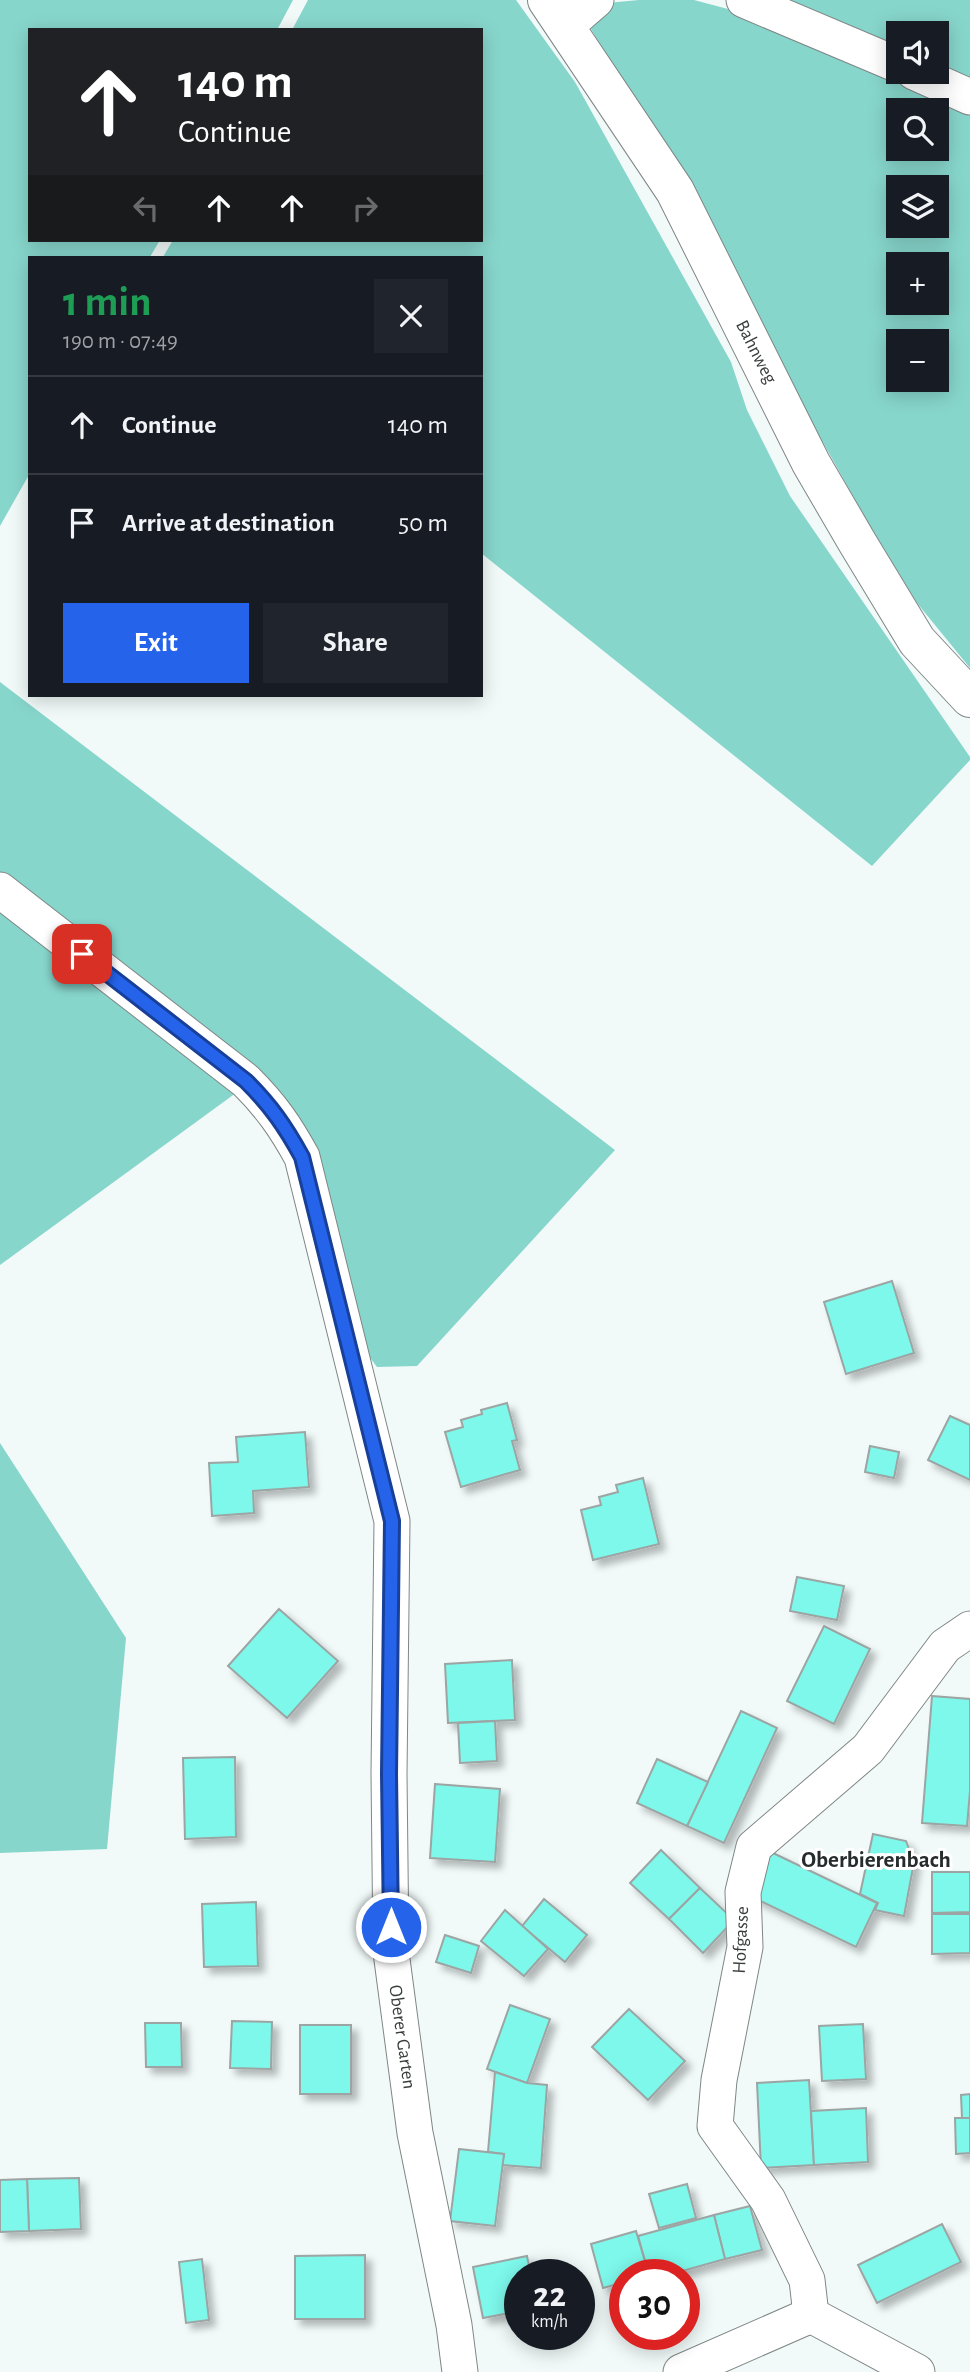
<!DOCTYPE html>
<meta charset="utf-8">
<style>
body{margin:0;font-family:"Alegreya Sans",sans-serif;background:#20242c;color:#f1f3f6;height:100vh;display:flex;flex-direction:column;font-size:26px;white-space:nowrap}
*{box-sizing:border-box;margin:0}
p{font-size:23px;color:#9ea1a6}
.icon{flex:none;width:38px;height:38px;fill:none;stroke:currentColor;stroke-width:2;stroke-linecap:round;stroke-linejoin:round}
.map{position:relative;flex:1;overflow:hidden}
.panel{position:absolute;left:28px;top:256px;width:455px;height:441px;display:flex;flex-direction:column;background:#171b24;border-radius:0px;box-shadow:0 4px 18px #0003}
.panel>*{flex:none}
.guide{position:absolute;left:28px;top:28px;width:455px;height:214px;border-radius:0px;box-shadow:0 4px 18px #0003;background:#202124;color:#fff;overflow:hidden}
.tools{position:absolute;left:886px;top:21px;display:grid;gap:14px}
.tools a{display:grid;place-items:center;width:63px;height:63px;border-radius:0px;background:#171b24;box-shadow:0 4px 18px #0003;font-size:35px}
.speed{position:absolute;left:504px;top:2259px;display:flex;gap:14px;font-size:35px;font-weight:700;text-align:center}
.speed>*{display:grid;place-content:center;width:91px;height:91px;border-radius:50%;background:#171b24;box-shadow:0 4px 18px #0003;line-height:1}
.speed small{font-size:18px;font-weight:400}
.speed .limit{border:10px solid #d22;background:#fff;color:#111}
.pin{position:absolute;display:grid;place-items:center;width:60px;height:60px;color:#fff;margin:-30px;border-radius:14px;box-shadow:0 4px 10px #0006}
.me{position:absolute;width:77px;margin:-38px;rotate:0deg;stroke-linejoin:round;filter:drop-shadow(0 0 5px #0008)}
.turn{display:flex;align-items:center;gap:24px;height:147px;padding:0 35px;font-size:32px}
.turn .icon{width:91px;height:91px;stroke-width:2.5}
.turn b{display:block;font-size:49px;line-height:60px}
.lanes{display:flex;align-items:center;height:66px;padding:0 35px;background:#0003;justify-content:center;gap:35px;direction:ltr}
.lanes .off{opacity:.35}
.round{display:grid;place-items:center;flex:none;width:74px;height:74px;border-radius:0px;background:#20242c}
.head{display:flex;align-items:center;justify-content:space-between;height:119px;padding:0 35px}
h1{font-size:42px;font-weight:700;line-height:52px;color:#1e9e55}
.cta{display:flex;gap:14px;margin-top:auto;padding:14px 35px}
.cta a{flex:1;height:80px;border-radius:0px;background:#2563eb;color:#fff;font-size:28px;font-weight:700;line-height:80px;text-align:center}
.cta a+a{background:#20242c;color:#f1f3f6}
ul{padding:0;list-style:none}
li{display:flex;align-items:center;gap:21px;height:98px;padding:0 35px;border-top:2px solid #363941}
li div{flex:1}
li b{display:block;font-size:26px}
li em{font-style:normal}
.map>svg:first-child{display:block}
</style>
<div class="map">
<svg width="970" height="2372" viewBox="0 0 970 2372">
<defs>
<filter id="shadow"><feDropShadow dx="6" dy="6" stdDeviation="3.5" flood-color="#0004"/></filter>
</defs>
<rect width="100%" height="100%" fill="#f1faf9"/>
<!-- green -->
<g fill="#87d6cc" fill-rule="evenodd">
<polygon points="0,0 293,0 277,30 30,30 30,240 160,240 150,257 30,257 30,473 0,526"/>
<polygon points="308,0 516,0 575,82 731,362 747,410 790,496 970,757 970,760 872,866 481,553 481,257 163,257 173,240 481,240 481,30 292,30"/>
<path d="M639 0H694L743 13 970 106V668L917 603 867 521 778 362 674 165 591 29 607 3ZM898 110H936V149H898ZM898 187H936V226H898ZM898 264H936V303H898ZM898 341H936V380H898Z"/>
<polygon points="774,0 970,0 970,85 936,69 936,33 898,33 898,50"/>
<polygon points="0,682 615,1150 417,1366 377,1367 359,1343 306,1143 0,884"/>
<polygon points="0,905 240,1090 0,1265"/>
<polygon points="0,1443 126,1638 107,1849 0,1853"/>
</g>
<!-- building -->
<g fill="#7df8eb" stroke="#9ca5a3" stroke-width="2" filter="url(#shadow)">
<polygon points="892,1281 914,1353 846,1374 824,1302"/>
<polygon points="507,1403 517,1440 512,1441 520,1470 461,1487 445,1432 463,1427 461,1420 482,1414 481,1410"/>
<polygon points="950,1416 970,1425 970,1480 928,1460"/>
<polygon points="305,1432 309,1487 253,1491 254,1513 212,1516 209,1463 238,1462 236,1437"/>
<polygon points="870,1446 899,1452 894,1478 865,1472"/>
<polygon points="643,1478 659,1544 593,1560 581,1510 601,1505 599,1497 618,1492 616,1485"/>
<polygon points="797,1577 844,1586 837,1620 790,1611"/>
<polygon points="279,1609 338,1661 287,1718 228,1666"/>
<polygon points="824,1626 870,1649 834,1724 787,1701"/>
<polygon points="512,1660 515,1720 448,1723 445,1664"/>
<polygon points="932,1696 970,1699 970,1791 967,1826 922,1823"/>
<polygon points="741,1711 777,1728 724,1843 687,1826"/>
<polygon points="495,1721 497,1761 460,1763 458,1723"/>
<polygon points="235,1757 236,1837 185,1839 183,1758"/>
<polygon points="657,1759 708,1782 687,1826 637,1803"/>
<polygon points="435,1784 500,1789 495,1862 430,1858"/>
<polygon points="873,1834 906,1841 914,1862 904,1916 875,1910 878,1903 860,1894"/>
<polygon points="661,1850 700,1888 669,1919 630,1883"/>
<polygon points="771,1852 877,1903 856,1947 750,1896"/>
<polygon points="932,1872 970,1872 970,1912 932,1913"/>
<polygon points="700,1888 734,1920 703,1953 669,1919"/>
<polygon points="544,1899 587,1935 565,1962 522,1926"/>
<polygon points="256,1902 258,1966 204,1967 202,1904"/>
<polygon points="505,1910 548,1949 524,1976 481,1941"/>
<polygon points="932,1914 970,1914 970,1953 932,1954"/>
<polygon points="445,1935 479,1946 471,1973 436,1962"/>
<polygon points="510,2005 550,2019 527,2083 487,2069"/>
<polygon points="629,2009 685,2061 648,2100 592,2047"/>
<polygon points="232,2021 272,2022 271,2069 230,2068"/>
<polygon points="145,2023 181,2023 182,2067 146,2067"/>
<polygon points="863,2024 866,2079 822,2081 819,2026"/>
<rect x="300" y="2025" width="51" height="69"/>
<polygon points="495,2072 527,2083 547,2085 541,2168 502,2165 504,2154 488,2152"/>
<polygon points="809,2080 814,2165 761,2168 757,2083"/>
<polygon points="970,2094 970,2118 962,2118 961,2095"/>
<polygon points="866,2108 868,2162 814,2165 811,2111"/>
<polygon points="955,2118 970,2118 970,2153 956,2154"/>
<polygon points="459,2149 504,2154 495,2226 450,2221"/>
<polygon points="79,2178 81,2229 29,2231 27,2179"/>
<polygon points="27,2179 29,2231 0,2232 0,2180"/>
<polygon points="687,2184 696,2218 659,2228 649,2194"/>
<polygon points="750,2206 762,2250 725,2259 714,2215"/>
<polygon points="714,2215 725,2259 668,2275 649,2275 638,2236"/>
<polygon points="942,2224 961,2262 877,2303 858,2265"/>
<polygon points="636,2231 649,2275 625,2275 625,2282 603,2288 591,2244"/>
<polygon points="365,2255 365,2319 295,2319 295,2256"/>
<polygon points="527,2256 531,2275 520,2275 520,2311 483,2318 473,2267"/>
<polygon points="202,2259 209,2320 186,2323 179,2262"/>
</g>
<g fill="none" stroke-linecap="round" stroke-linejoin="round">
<!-- minor casing -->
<g stroke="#7f8786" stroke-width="37">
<g id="minor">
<polyline points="744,0 898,65"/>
<polyline points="566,26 596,0"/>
<polyline points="914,72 970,97"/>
<path d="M0 890 246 1081C271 1106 285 1126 302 1157L392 1521 389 1774 391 1952 415 2133 454 2325 460 2372"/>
<polyline points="811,2315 807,2280 768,2200 715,2126 719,2080 745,1947 743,1892 754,1847 868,1749 945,1646 970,1629"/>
<polyline points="811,2315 917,2372"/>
<polyline points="681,2372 811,2315"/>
</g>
</g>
<!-- secondary casing -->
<g stroke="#7f8786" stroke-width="40">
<polyline id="secondary" points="547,0 675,191 811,463 857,542 917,641 970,698"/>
</g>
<!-- minor -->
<use href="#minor" stroke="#fff" stroke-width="35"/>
<!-- secondary -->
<use href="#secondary" stroke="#fff" stroke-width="38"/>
</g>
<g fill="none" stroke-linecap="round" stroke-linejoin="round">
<!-- route casing -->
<g stroke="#184099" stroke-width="18">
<path id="route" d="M82 954 246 1081C271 1106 285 1126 302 1157L392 1521 389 1774 391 1927"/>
</g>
<!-- route -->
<use href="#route" stroke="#2563eb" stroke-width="12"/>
</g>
<g text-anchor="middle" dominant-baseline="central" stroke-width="6" stroke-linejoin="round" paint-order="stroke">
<!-- street labels -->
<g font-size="19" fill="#393d3c" stroke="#fff">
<text transform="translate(756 352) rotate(63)">Bahnweg</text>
<text transform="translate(741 1940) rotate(-87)">Hofgasse</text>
<text transform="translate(402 2037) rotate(82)">Oberer Garten</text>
</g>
<!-- quarter labels -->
<g font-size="23" font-weight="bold" fill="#252c2b" stroke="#fff">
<text x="876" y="1860">Oberbierenbach</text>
</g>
</g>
</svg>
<div class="tools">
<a><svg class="icon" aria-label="sound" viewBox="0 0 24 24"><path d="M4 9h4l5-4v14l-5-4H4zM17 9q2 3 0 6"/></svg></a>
<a><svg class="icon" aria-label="search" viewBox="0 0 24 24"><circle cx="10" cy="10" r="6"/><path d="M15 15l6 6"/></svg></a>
<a><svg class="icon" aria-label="layers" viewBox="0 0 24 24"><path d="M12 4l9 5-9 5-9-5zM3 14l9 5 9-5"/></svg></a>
<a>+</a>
<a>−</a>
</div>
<div class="speed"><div>22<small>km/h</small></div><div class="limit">30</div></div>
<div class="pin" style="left:82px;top:954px;background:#d93025"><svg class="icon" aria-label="arrive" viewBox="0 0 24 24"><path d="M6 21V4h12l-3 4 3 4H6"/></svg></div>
<svg class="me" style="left:391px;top:1927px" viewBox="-20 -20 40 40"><circle r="17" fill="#2563eb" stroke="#fff" stroke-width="3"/><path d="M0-11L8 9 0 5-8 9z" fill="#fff"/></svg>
<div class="guide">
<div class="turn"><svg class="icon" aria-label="ahead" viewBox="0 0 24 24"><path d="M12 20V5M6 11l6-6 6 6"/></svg><div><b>140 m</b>Continue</div></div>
<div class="lanes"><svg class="icon off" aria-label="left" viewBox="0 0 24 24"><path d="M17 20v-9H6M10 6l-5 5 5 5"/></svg><svg class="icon" aria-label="ahead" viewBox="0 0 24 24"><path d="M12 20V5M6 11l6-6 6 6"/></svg><svg class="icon" aria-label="ahead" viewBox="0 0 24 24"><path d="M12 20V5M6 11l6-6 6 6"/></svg><svg class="icon off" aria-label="right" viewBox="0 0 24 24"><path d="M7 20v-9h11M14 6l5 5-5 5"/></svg></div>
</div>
<section class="panel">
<div class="head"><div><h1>1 min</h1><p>190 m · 07:49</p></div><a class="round"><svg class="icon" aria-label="close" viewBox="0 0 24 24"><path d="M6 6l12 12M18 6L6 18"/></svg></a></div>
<ul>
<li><svg class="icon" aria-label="ahead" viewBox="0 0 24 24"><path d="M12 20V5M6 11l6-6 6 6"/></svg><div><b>Continue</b></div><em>140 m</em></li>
<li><svg class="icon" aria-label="arrive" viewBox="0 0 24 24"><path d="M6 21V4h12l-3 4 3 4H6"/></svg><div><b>Arrive at destination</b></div><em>50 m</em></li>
</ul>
<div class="cta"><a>Exit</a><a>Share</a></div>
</section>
</div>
